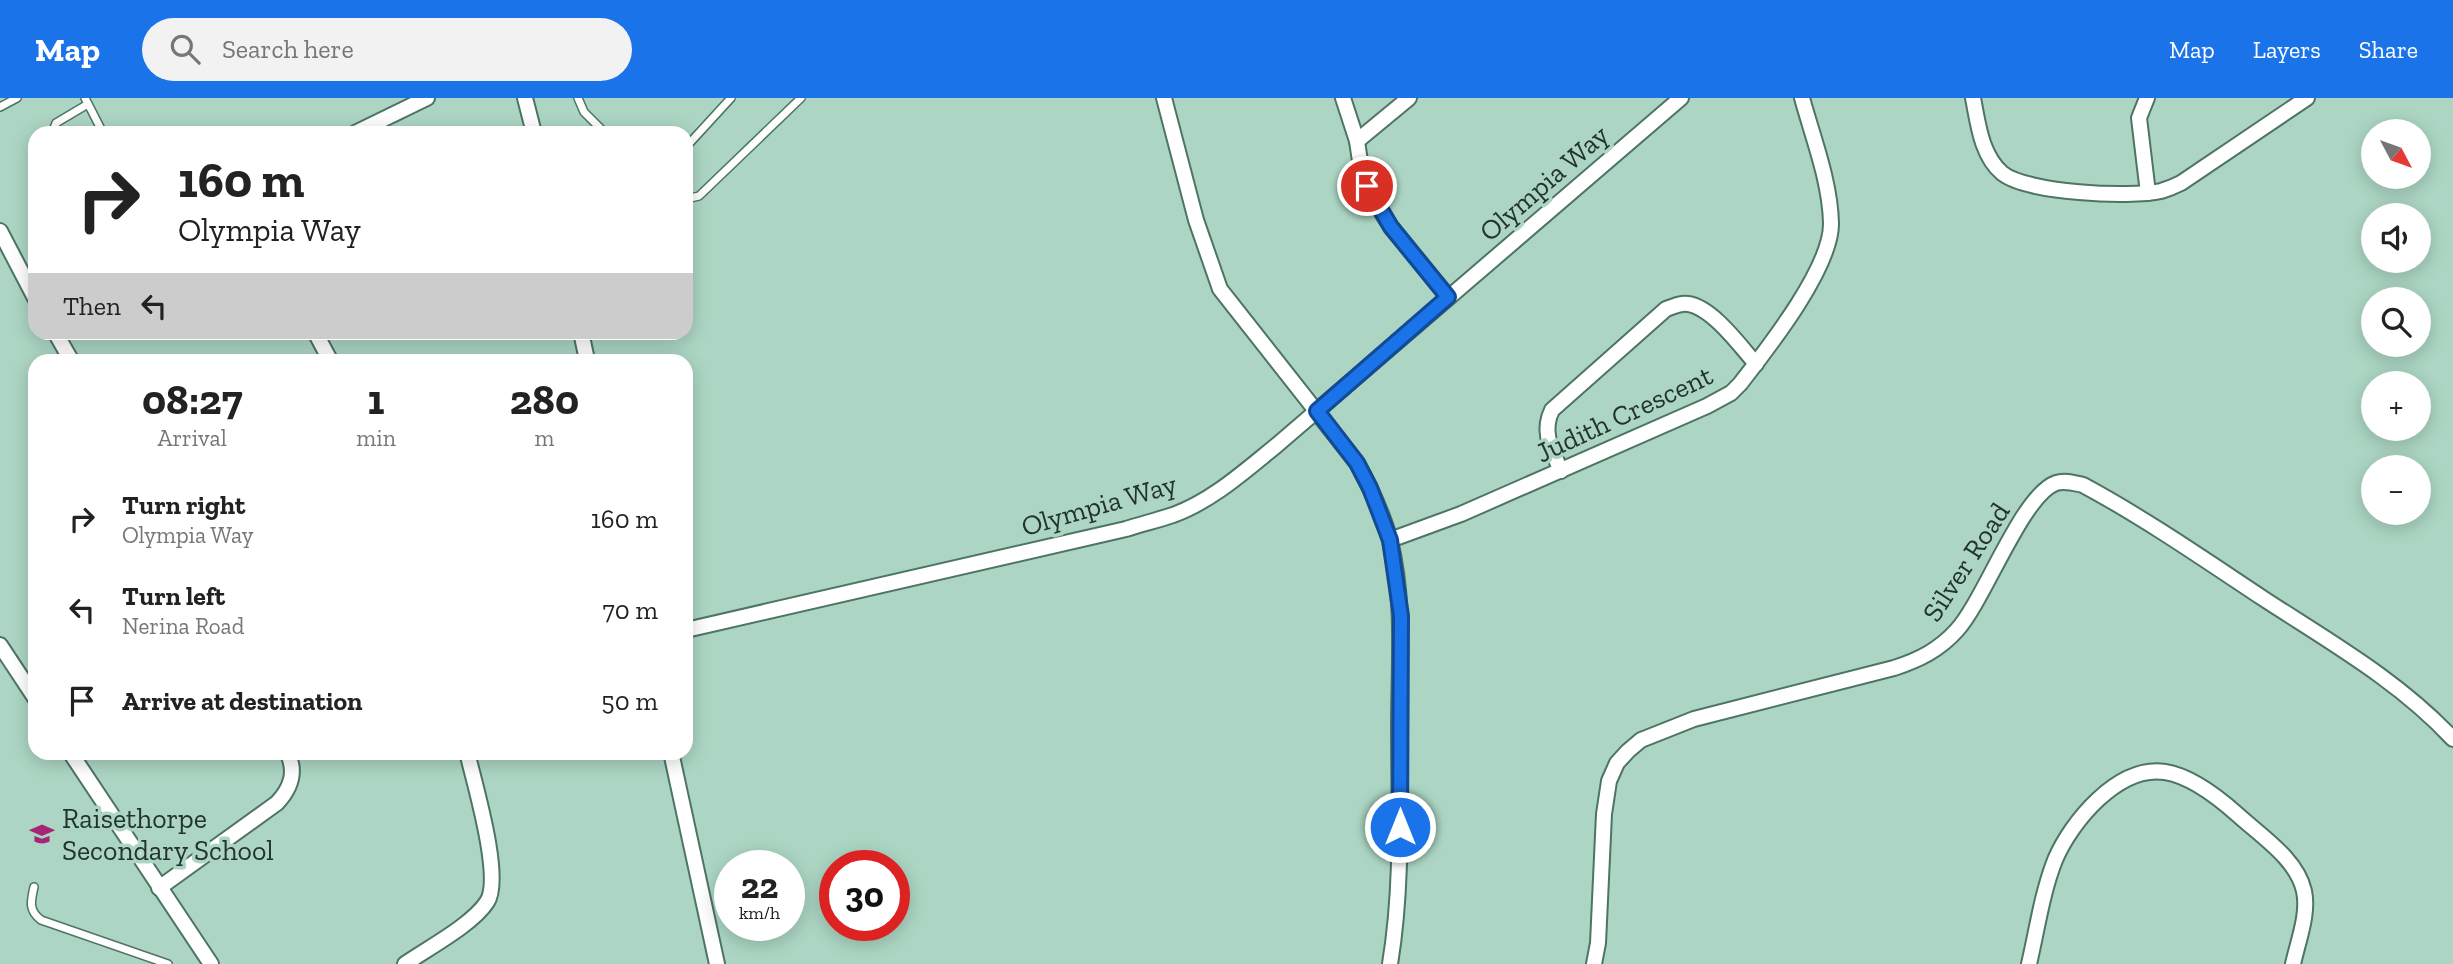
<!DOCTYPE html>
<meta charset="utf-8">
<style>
body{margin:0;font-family:"Zilla Slab",serif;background:#f2f2f2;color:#222;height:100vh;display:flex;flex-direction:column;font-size:26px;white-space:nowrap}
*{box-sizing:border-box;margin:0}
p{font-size:23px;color:#767676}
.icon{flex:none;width:38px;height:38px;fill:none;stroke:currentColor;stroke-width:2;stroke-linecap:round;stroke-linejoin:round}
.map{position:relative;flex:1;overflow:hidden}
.drawer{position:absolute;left:28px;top:256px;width:665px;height:406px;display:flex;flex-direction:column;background:#fff;border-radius:21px;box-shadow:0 4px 18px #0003}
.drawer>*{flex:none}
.top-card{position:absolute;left:28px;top:28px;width:665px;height:214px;border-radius:21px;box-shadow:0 4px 18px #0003;background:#fff;color:#222;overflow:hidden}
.needle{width:46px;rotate:131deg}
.fabs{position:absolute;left:2361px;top:21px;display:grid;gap:14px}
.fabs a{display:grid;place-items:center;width:70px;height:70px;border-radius:50%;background:#fff;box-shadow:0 4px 18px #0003;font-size:35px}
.speed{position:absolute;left:714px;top:752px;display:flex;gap:14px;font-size:35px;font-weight:700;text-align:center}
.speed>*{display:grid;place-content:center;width:91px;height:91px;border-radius:50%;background:#fff;box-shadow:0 4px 18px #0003;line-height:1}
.speed small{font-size:18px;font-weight:400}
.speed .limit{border:10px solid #d22;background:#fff;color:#111}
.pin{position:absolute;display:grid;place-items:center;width:60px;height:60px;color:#fff;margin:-30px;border:4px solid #fff;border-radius:50%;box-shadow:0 2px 7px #0007}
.me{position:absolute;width:77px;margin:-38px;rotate:0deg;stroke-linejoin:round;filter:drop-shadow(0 0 5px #0008)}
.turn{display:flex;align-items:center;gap:24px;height:147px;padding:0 35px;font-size:32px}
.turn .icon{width:91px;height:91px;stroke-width:2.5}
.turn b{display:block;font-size:49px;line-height:60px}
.then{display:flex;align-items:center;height:66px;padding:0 35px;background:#0003;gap:14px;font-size:26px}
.eta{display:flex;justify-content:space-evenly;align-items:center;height:119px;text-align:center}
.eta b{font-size:42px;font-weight:800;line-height:49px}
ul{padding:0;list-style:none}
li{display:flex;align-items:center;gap:21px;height:91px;padding:0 35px}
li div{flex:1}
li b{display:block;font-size:26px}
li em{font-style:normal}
header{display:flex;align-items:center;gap:42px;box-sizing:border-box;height:98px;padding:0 35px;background:#1a73e8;color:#fff}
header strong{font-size:33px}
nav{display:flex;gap:38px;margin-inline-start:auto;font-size:24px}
.search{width:490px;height:63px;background:#f2f2f2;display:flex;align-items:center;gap:18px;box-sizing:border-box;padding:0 24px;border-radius:38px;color:#767676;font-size:26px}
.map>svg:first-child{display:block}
</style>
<header>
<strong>Map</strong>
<div class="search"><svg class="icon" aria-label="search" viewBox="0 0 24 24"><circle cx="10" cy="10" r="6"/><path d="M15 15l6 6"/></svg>Search here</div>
<nav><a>Map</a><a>Layers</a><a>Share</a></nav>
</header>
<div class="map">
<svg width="2453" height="866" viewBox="0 0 2453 866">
<rect width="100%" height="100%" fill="#acd6c3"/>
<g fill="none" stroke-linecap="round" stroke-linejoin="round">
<!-- lane casing -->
<g stroke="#4d7464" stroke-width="10">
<g id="lane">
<polyline points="85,0 103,35"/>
<polyline points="578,0 584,14 605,35"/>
<polyline points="0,9 17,0"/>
<polyline points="52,35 56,25 88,6"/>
<polyline points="686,49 731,0"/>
<polyline points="686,101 699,98 801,0"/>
<path d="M34 789C31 803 28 812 41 822L168 866"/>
</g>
</g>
<!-- street casing -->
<g stroke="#4d7464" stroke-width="18">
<g id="street">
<polyline points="525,0 534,35"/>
<path d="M1164 0 1196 122 1220 191 1357 365C1370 389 1383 416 1390 443 1405 503 1399 566 1399 628 1399 707 1403 788 1390 866"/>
<polyline points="1343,0 1357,43 1361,70 1376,105 1391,129 1448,199"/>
<path d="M1973 0C1978 25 1981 57 2002 75 2026 95 2130 100 2161 93 2168 91 2175 88 2181 85L2307 0"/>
<polyline points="2147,0 2139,20 2148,95"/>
<polyline points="355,35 427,0"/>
<polyline points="1357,43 1409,0"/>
<polyline points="0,133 35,200"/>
<polyline points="55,234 71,262"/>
<polyline points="315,234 330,262"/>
<polyline points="581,234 587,262"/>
<path d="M1561 373C1552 352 1541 334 1552 312L1666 211C1674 208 1681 205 1688 206 1712 209 1741 249 1756 266"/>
<path d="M1390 442 1461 416 1707 308 1731 295 1740 286C1768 250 1832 169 1831 125 1830 83 1813 40 1802 0"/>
<path d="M686 532 1126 431C1142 426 1158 422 1173 417 1212 403 1246 372 1277 347L1681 0"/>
<polyline points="0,547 35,600"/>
<polyline points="70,654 211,866"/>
<polyline points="671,654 717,866"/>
<path d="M159 790 277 705C291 690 297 674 287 654"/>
<path d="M405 866C428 850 472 827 487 804 503 780 474 684 467 654"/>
<path d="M1594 866 1598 845 1604 716 1609 683 1617 665 1628 653 1641 642 1694 621 1894 570C1919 562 1939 552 1957 532 1985 501 2022 397 2056 385 2065 382 2074 385 2083 387 2146 421 2205 462 2264 501 2330 544 2399 583 2453 641"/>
<path d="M2029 866C2037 832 2042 795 2055 762 2071 724 2118 667 2165 674 2191 678 2219 700 2238 717 2261 738 2297 761 2304 793 2309 816 2298 843 2293 866"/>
</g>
</g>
<!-- lane -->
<use href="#lane" stroke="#fff" stroke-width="7"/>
<!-- street -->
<use href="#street" stroke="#fff" stroke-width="14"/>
</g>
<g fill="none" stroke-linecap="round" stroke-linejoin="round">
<!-- route casing -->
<g stroke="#114b97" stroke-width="18">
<polyline id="route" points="1367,88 1391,129 1448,199 1317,313 1357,365 1370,390 1390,442 1401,518 1400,729"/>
</g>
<!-- route -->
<use href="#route" stroke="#1a73e8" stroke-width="12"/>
</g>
<!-- icons -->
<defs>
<g id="school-bare" transform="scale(1.89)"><path d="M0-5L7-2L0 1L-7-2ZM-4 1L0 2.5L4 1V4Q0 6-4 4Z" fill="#a52677" stroke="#acd6c3" stroke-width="2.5" paint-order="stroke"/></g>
</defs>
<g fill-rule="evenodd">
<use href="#school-bare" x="42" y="736"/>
</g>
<g text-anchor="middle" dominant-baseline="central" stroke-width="7" stroke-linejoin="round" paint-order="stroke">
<!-- street labels -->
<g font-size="28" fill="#23332d" stroke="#acd6c3">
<text transform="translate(1544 85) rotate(-41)">Olympia Way</text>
<text transform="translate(1624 316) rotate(-25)">Judith Crescent</text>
<text transform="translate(1099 407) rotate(-16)">Olympia Way</text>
<text transform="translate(1966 464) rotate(-57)">Silver Road</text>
</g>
<!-- poi labels -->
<g font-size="28" fill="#23332d" stroke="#acd6c3" text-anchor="start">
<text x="62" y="720">Raisethorpe<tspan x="62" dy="32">Secondary School</tspan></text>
</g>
</g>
</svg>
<div class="fabs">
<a><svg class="needle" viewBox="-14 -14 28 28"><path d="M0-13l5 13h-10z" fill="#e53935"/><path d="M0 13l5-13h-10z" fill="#767676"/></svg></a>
<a><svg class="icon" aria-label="sound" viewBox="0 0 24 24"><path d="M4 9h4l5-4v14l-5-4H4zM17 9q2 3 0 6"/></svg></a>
<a><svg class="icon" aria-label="search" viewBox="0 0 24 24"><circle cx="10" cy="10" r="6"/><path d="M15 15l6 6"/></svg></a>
<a>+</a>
<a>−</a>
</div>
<div class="speed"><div>22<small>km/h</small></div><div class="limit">30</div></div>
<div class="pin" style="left:1367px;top:88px;background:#d93025"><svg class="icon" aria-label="arrive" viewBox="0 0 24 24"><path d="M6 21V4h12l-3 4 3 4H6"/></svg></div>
<svg class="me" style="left:1400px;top:729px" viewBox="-20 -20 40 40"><circle r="17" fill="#1a73e8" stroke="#fff" stroke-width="3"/><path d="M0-11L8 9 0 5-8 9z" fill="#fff"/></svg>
<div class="top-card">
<div class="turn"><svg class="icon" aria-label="right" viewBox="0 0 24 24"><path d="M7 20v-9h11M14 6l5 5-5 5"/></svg><div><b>160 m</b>Olympia Way</div></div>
<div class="then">Then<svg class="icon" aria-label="left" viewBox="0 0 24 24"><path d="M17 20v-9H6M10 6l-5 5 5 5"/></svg></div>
</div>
<section class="drawer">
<div class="eta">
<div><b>08:27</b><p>Arrival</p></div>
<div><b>1</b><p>min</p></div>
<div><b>280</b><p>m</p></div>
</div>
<ul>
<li><svg class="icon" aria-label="right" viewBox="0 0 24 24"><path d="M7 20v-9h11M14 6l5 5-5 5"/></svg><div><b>Turn right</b><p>Olympia Way</p></div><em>160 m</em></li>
<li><svg class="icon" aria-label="left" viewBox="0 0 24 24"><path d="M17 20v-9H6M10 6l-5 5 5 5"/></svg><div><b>Turn left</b><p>Nerina Road</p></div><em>70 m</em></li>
<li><svg class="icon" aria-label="arrive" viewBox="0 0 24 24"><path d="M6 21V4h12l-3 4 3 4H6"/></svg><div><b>Arrive at destination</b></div><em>50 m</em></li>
</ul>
</section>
</div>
